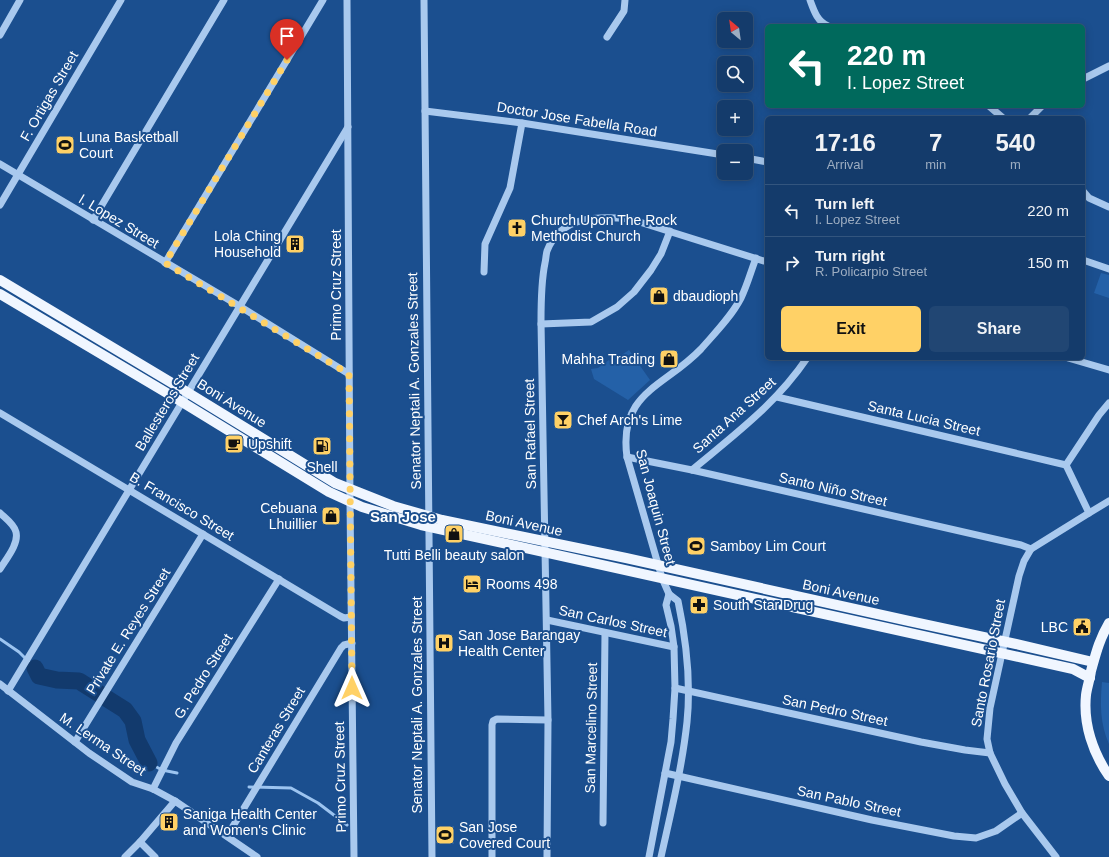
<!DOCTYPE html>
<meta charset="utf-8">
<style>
body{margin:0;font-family:Helvetica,sans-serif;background:#214673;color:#f1f3f6;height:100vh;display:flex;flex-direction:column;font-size:15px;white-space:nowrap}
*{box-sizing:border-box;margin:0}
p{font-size:13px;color:#9dadc1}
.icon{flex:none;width:22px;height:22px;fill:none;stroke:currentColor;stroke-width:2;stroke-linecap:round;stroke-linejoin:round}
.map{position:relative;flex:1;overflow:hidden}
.details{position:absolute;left:765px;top:116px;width:320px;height:244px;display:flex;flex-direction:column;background:#143b6b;border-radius:6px;box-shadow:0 2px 10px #0003,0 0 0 1px #33557e}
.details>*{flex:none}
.top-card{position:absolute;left:765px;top:24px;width:320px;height:84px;border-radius:6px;box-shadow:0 2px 10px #0003,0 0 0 1px #33557e;background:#00695c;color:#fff;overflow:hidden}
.needle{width:26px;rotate:331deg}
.tools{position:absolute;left:717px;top:12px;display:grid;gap:8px}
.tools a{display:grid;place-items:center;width:36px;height:36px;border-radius:6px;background:#143b6b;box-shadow:0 2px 10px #0003,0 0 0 1px #33557e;font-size:20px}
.pin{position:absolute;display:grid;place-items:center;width:34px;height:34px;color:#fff;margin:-41px -17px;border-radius:50% 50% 50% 0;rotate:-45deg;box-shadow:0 0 4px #0007}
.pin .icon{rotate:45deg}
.me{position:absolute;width:44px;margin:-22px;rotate:0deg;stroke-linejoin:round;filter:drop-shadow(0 0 3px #0008)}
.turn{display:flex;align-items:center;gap:14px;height:84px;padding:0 16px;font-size:18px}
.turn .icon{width:52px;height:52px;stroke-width:2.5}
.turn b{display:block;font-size:28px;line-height:34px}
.eta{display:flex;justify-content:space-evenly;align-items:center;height:68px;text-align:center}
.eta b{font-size:24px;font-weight:700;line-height:28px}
.primary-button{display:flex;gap:8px;margin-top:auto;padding:8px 16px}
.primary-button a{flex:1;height:46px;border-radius:6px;background:#ffd166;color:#111;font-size:16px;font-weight:700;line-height:46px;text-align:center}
.primary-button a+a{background:#214673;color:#f1f3f6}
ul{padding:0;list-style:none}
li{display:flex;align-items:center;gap:12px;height:52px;padding:0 16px;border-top:1px solid #33557e}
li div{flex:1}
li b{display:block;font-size:15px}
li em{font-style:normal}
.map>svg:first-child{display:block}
</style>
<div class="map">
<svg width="1109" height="857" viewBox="0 0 1109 857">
<rect width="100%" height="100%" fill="#1b4f8f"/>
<!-- green -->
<g fill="#2461a8">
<polygon points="1101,273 1109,275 1109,298 1094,293"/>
<polygon points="629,350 650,380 628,400 594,379 591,369 598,368 609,360 611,362"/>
<path d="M1102 682 1109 683V744C1100 724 1100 704 1102 682Z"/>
<polygon points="437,826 454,826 454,844 437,843"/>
</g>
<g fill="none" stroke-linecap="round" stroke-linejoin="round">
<!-- stream -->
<g stroke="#9cc4f0" stroke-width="3">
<polyline points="0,639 19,652 35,668"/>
<polyline points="149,763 162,770 177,773"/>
<polyline points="249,787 291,788 318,803 347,825"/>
</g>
<!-- river -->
<polyline stroke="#123a6d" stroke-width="17" points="35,668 39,676 57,680 79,681 125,710 133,721 137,740 149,763"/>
<!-- minor -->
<g stroke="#a9c9ee" stroke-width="7">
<polyline points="347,0 350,502 354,857"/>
<polyline points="424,0 432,857"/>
<path d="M810 0C814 11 817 21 828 26"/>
<polyline points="0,35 20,0"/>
<polyline points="607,37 624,11 625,0"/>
<polyline points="1083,79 1109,66"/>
<polyline points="989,106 1003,118"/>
<polyline points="425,111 522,123 724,155"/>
<polyline points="1030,118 1042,106"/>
<polyline points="746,158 767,162"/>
<polyline points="0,164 241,307 349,374"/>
<polyline points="1083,191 1089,198 1109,207"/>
<polyline points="0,205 121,0"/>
<polyline points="93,220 224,0"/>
<polyline points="1083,260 1109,269"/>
<polyline points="165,263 323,0"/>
<polyline points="484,272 485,244 510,188 522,123"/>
<polyline points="541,324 591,322 617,307 634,292 651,270 661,254 670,231"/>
<polyline points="1068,358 1109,370"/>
<polyline points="777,397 1066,465"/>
<polyline points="0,413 340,616 344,618 351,617"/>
<polyline points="627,457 692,470 1021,545 1031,549"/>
<path d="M692 470C734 435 776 404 807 358"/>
<path d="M0 513C5 518 14 524 16 532 19 544 6 559 0 569"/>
<polyline points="1089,513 1066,465 1099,415 1109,403"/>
<polyline points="547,620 674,647"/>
<polyline points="0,684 89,753 132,782 153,789 175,801 257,857"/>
<polyline points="675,688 921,742 965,750 990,753"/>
<path d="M8 691C121 503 236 316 348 127"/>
<polyline points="75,742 203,534"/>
<polyline points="665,773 872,820 954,836 976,838 996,831 1022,813"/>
<polyline points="153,789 176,743 279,579"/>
<polyline points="603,823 605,633"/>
<polyline points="227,836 341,648 344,645 352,643"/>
<polyline points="140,842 155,857"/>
<polyline points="125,857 140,842 175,801"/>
<polyline points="492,857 492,725 493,721 497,719 548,720"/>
<path d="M547 857 548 720 541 322C541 302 541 282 545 263 546 259 546 254 547 251 561 215 599 216 630 219L767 262"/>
<polyline points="649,857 671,742 673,719 675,688 674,647 671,626 666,605 669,594"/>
<path d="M661 857C671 812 682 768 687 722 691 683 686 639 678 601L669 594 662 578 627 457C618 392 665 387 701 349 715 333 731 317 741 298 747 286 751 271 756 258"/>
<polyline points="1056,857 1022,813 1005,784 990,753 987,739 990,708 1019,576 1024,561 1031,549 1089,513 1109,501"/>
</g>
<!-- major -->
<g stroke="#f0f6ff" stroke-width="10">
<polyline points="0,280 182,389 335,483 393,506 442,520 626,558 909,621 1016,644 1093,662"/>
<polyline points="0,294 182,402 329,492 362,507 421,525 1073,669 1090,678"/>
<path d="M1109 623C1099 640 1096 653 1091 671 1090 679 1087 687 1086 695 1083 724 1093 753 1109 776"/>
</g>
</g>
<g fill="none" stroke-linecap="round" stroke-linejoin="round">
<!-- route -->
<polyline stroke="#ffd166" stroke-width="7" stroke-dasharray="0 12.6" points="287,60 165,263 349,374 352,688"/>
</g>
<!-- icons -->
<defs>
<g id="stadium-square" transform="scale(1)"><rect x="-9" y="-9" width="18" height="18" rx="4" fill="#ffd166" stroke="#1b4f8f"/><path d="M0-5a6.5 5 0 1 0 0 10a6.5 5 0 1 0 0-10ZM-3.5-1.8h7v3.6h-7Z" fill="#111"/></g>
<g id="church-square" transform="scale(1)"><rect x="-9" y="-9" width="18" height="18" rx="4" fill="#ffd166" stroke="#1b4f8f"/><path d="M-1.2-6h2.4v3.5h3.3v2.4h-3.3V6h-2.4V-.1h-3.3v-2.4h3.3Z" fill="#111"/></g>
<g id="building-square" transform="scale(1)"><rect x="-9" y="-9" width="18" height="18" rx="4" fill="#ffd166" stroke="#1b4f8f"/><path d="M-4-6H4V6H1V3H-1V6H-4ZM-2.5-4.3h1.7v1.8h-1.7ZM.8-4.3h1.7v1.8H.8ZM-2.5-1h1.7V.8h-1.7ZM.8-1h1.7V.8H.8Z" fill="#111"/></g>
<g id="shop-square" transform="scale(1)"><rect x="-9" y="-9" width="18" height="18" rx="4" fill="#ffd166" stroke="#1b4f8f"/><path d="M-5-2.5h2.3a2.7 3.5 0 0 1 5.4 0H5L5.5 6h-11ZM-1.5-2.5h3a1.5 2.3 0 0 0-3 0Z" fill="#111"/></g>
<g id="bar-square" transform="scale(1)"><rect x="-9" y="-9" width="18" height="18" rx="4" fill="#ffd166" stroke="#1b4f8f"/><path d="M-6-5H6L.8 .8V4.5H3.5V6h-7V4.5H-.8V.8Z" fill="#111"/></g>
<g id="cafe-square" transform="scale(1)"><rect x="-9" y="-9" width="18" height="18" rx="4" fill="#ffd166" stroke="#1b4f8f"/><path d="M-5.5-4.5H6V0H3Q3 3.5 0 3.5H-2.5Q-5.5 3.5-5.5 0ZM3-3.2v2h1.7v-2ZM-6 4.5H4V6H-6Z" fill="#111"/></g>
<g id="fuel-square" transform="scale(1)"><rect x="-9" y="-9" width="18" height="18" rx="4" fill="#ffd166" stroke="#1b4f8f"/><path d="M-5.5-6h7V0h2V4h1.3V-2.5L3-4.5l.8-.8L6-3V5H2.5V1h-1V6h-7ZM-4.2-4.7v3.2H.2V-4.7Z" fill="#111"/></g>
<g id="hotel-square" transform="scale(1)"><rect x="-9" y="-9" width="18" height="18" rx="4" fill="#ffd166" stroke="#1b4f8f"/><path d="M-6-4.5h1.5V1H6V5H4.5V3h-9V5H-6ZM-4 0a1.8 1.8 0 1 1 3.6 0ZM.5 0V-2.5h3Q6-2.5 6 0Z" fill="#111"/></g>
<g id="pharmacy-square" transform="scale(1)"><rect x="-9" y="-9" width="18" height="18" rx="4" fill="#ffd166" stroke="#1b4f8f"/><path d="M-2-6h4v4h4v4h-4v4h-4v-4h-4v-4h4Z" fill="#111"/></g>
<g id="civic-square" transform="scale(1)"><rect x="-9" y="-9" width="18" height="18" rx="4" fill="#ffd166" stroke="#1b4f8f"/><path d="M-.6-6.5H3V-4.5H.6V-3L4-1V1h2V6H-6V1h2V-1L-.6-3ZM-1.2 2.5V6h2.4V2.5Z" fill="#111"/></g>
<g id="hospital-square" transform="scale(1)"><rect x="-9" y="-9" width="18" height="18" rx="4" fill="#ffd166" stroke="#1b4f8f"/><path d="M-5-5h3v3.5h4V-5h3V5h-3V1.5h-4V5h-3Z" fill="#111"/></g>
</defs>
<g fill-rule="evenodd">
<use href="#stadium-square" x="65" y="145"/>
<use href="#church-square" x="517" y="228"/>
<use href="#building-square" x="295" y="244"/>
<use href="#shop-square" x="659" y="296"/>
<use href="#shop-square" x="669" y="359"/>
<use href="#bar-square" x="563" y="420"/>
<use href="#cafe-square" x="234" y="444"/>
<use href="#fuel-square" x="322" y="446"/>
<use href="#shop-square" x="331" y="516"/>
<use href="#shop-square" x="454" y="534"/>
<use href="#stadium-square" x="696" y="546"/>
<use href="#hotel-square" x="472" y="584"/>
<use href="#pharmacy-square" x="699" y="605"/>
<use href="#civic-square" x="1082" y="627"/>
<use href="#hospital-square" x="444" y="643"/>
<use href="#building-square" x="169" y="822"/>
<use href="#stadium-square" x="445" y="835"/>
</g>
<g text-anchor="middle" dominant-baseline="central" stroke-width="4" stroke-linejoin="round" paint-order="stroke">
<!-- street labels -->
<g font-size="14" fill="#fff" stroke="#1b4f8f">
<text transform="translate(49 96) rotate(-60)">F. Ortigas Street</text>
<text transform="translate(577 119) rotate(9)">Doctor Jose Fabella Road</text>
<text transform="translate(119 221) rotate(31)">I. Lopez Street</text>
<text transform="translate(336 285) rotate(-90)">Primo Cruz Street</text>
<text transform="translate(414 381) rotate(-91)">Senator Neptali A. Gonzales Street</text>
<text transform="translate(167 402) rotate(-59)">Ballesteros Street</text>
<text transform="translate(232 403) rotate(32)">Boni Avenue</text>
<text transform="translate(734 415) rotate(-42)">Santa Ana Street</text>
<text transform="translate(924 418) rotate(13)">Santa Lucia Street</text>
<text transform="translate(530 434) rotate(-91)">San Rafael Street</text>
<text transform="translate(833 489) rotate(13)">Santo Niño Street</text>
<text transform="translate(182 506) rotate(31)">B. Francisco Street</text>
<text transform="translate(656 507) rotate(75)">San Joaquin Street</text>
<text transform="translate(524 523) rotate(12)">Boni Avenue</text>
<text transform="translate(841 592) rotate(12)">Boni Avenue</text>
<text transform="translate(613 621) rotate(12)">San Carlos Street</text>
<text transform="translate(128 631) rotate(-58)">Private E. Reyes Street</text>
<text transform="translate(988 663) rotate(-79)">Santo Rosario Street</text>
<text transform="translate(203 676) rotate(-58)">G. Pedro Street</text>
<text transform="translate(417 705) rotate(-90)">Senator Neptali A. Gonzales Street</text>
<text transform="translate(835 710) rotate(12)">San Pedro Street</text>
<text transform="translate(591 728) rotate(-89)">San Marcelino Street</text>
<text transform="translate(276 730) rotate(-59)">Canteras Street</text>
<text transform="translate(103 744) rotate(34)">M. Lerma Street</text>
<text transform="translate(340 777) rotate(-91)">Primo Cruz Street</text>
<text transform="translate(849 801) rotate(12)">San Pablo Street</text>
</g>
<!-- poi labels -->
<g font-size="14" fill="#fff" stroke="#1b4f8f" text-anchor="start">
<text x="79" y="137">Luna Basketball<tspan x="79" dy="16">Court</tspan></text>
<text x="531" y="220">Church Upon The Rock<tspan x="531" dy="16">Methodist Church</tspan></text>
<text x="281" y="236" text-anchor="end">Lola Ching<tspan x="281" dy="16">Household</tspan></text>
<text x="673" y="296">dbaudioph</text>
<text x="655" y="359" text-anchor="end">Mahha Trading</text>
<text x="577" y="420">Chef Arch's Lime</text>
<text x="248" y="444">Upshift</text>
<text x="322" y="467" text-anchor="middle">Shell</text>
<text x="317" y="508" text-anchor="end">Cebuana<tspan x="317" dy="16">Lhuillier</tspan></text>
<text x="710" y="546">Samboy Lim Court</text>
<text x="454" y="555" text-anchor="middle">Tutti Belli beauty salon</text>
<text x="486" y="584">Rooms 498</text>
<text x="713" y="605">South Star Drug</text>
<text x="1068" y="627" text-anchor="end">LBC</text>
<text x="458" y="635">San Jose Barangay<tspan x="458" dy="16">Health Center</tspan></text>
<text x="183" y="814">Saniga Health Center<tspan x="183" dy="16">and Women's Clinic</tspan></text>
<text x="459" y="827">San Jose<tspan x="459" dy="16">Covered Court</tspan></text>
</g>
<!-- neighbourhood labels -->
<g font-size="15" font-weight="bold" fill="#fff" stroke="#1b4f8f">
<text x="403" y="516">San Jose</text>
</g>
</g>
</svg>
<div class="tools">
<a><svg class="needle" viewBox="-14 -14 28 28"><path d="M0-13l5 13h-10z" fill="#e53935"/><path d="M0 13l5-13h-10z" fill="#9dadc1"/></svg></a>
<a><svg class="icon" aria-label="search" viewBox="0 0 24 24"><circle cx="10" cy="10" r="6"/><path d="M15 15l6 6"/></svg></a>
<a>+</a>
<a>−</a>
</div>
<div class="pin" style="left:287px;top:60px;background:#d93025"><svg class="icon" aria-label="arrive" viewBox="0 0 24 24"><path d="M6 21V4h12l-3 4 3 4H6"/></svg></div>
<svg class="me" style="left:352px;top:688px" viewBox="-20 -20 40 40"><path d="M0-17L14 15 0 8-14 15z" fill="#ffd166" stroke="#fff" stroke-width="4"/></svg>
<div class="top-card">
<div class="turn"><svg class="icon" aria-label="left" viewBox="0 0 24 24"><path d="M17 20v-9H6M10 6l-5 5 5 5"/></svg><div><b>220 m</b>I. Lopez Street</div></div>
</div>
<section class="details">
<div class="eta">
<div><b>17:16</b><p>Arrival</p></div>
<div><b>7</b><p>min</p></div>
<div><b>540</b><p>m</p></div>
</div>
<ul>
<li><svg class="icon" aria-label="left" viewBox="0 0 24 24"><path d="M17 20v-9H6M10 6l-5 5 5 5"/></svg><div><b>Turn left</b><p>I. Lopez Street</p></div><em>220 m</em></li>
<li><svg class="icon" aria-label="right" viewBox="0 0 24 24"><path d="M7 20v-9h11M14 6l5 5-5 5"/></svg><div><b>Turn right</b><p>R. Policarpio Street</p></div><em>150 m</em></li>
</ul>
<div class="primary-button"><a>Exit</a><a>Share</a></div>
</section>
</div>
